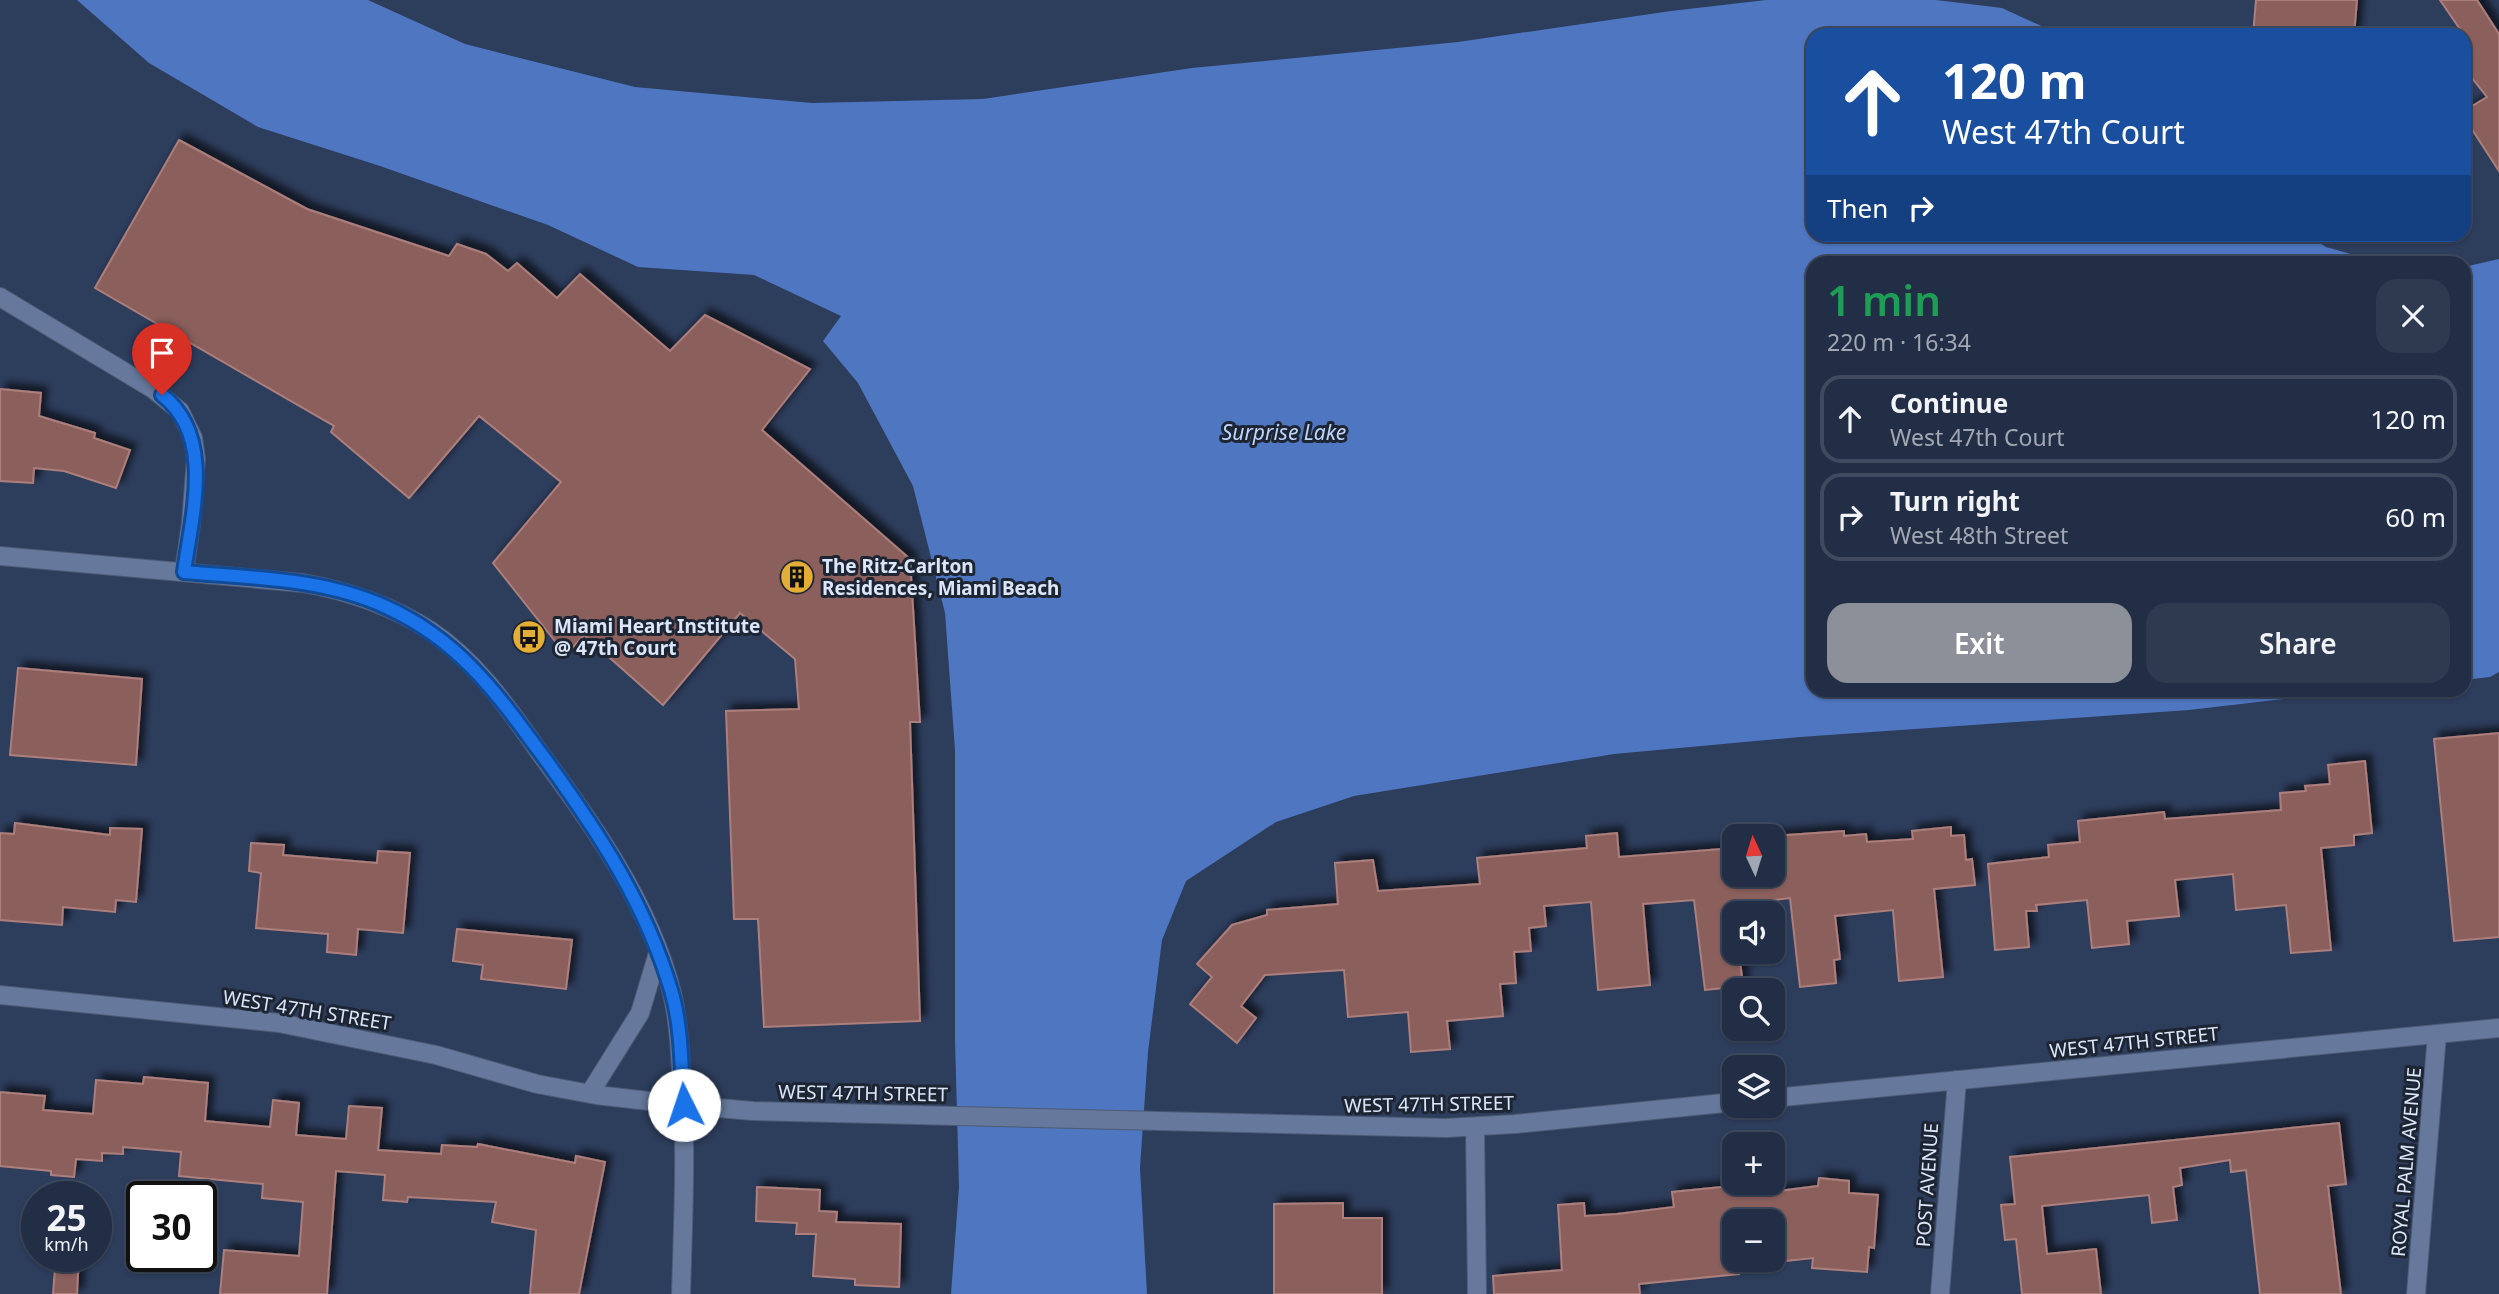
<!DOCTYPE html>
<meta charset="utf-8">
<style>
body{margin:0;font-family:"Noto Sans",sans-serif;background:#2e3a50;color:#f1f3f6;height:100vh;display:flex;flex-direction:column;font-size:26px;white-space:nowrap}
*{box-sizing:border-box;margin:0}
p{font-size:23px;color:#a2a8b3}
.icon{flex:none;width:38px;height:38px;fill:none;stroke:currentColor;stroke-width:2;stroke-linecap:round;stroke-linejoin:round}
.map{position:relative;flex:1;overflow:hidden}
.drawer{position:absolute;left:1806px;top:256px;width:665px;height:441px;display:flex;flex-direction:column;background:#222e45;border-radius:21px;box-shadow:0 2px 5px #0004,0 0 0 2px #3f4a5e}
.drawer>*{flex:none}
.hud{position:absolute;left:1806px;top:28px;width:665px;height:214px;border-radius:21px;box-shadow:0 2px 5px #0004,0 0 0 2px #3f4a5e;background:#1a4fa0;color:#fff;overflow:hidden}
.needle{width:46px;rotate:356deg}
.fabs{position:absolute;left:1722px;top:824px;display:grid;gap:14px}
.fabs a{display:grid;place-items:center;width:63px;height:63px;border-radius:14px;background:#222e45;box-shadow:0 2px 5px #0004,0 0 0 2px #3f4a5e;font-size:35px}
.speed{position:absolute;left:21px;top:1181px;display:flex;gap:14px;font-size:35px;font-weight:700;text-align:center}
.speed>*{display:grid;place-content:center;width:91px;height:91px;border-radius:50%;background:#222e45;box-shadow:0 2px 5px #0004,0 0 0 2px #3f4a5e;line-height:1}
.speed small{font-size:18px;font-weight:400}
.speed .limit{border:4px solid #111;border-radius:10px;background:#fff;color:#111}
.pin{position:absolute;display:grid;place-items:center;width:60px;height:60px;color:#fff;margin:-72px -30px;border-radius:50% 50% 50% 0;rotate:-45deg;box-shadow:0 0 7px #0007}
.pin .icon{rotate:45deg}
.me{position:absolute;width:77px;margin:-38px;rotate:356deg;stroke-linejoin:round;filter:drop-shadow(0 0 5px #0008)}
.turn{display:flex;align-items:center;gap:24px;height:147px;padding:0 21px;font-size:32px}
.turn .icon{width:91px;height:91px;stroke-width:2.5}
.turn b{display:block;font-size:49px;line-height:60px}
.then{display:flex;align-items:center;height:66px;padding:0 21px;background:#0003;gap:14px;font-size:26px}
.round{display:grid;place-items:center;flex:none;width:74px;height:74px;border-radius:21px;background:#2e3a50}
.head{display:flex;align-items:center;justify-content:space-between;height:119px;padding:0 21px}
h1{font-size:42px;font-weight:600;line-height:52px;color:#1e9e55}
.action{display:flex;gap:14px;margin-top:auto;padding:14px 21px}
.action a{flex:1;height:80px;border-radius:21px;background:#8c9099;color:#fff;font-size:28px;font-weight:600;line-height:80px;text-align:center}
.action a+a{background:#2e3a50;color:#f1f3f6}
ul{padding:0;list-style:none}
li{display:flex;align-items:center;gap:21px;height:88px;margin:0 14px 10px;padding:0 7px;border:4px solid #3f4a5e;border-radius:21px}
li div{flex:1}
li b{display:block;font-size:26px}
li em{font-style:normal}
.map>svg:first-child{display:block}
</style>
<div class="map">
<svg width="2499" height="1294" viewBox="0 0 2499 1294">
<defs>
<filter id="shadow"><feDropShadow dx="6" dy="-6" stdDeviation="3.5" flood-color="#0009"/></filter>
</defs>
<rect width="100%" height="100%" fill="#2d3d5c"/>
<!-- water -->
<g fill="#4f76c0">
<polygon points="77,0 368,0 465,44 635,87 812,103 983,99 1192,68 1458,42 1671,11 1766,0 1936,0 2002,8 2061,35 1813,35 1813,234 2307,235 2326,247 2379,262 1813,262 1813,690 2361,690 2189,710 1800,737 1614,754 1354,796 1276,822 1186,881 1162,940 1148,1052 1140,1168 1147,1294 951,1294 959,1187 955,1040 955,750 945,613 913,486 858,383 823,341 841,316 754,275 638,267 548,225 380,166 258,127 149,63"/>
<polygon points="2499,259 2499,672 2490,677 2464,680 2464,267"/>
</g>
<!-- building -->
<g fill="#8a5e5c" stroke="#ad7f7c" stroke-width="2" fill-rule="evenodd" filter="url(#shadow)">
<polygon points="2256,0 2357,0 2354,35 2253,35"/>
<polygon points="2440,0 2477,0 2499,34 2499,171 2464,117 2464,111 2487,97 2464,68 2464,35"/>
<polygon points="179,140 307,209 449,256 457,244 486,254 508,271 517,263 557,298 580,274 670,351 705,315 810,369 762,430 910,559 920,722 910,722 920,1021 764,1027 758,919 734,919 726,711 799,709 795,659 740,613 663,705 584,635 566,655 493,563 561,482 479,416 409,498 331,432 334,426 95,288"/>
<polygon points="0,389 41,393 39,416 95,433 94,438 130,450 116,488 64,471 34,468 33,483 0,481"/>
<polygon points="18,668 142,679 136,765 10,755"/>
<polygon points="2499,733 2499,937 2454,941 2434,739"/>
<polygon points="2365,761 2372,833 2354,835 2354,845 2321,848 2331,950 2291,953 2286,905 2236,910 2233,874 2175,880 2179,916 2127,921 2129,944 2092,948 2087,900 2036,905 2037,911 2026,911 2029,947 1995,950 1988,864 2049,857 2048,845 2080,842 2078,821 2164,812 2165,819 2281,810 2280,793 2306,791 2305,786 2330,784 2328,765"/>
<polygon points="15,823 110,835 110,828 142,829 136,902 116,900 115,912 63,907 62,925 0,920 0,833 14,834"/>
<polygon points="1951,827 1951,836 1964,835 1966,860 1972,859 1975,885 1934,889 1943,977 1899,981 1893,910 1835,916 1840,959 1834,960 1836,983 1800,987 1790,898 1734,905 1734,952 1739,952 1743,986 1705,990 1694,900 1643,904 1650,985 1598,990 1591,902 1544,906 1546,926 1529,928 1531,951 1514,952 1516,983 1500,984 1503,1016 1447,1021 1450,1049 1411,1052 1408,1012 1348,1017 1344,970 1265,975 1241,1006 1256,1018 1237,1043 1190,1004 1212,977 1197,964 1232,925 1267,915 1267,910 1338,904 1335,863 1373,860 1378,891 1480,884 1477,858 1587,848 1586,836 1617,833 1619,857 1734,848 1734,875 1773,875 1773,836 1844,831 1844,836 1866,834 1867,842 1913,839 1912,831"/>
<polygon points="251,843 284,845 283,855 377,863 378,851 410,853 403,933 358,929 356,955 327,952 328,934 256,928 261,873 249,871"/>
<polygon points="457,929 572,940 566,989 481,979 483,965 453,961"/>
<polygon points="144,1077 208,1083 205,1121 270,1127 273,1100 299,1103 296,1135 346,1139 349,1106 382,1108 378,1150 441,1154 442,1145 477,1147 478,1144 575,1163 576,1156 605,1162 579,1294 530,1294 536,1230 492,1222 496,1202 408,1197 407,1202 383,1200 385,1175 336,1171 327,1294 220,1294 224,1250 299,1256 303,1202 262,1198 263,1184 179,1176 181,1152 123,1147 123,1154 102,1153 102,1161 76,1159 74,1177 51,1175 51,1171 0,1166 0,1092 45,1096 43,1110 93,1114 96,1080 143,1084"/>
<polygon points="2339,1123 2346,1184 2328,1186 2341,1294 2260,1294 2246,1170 2231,1172 2230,1160 2180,1168 2182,1185 2173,1187 2177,1220 2152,1223 2149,1195 2042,1206 2047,1254 2096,1249 2101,1294 2022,1294 2016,1239 2005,1240 2001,1205 2015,1204 2010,1157"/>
<path d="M1819 1178 1849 1181V1193L1878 1195 1874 1248 1869 1247 1867 1272 1812 1268 1813 1258 1738 1266 1739 1274 1639 1284 1640 1294H1494L1493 1276 1562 1270 1558 1205 1584 1203 1585 1216 1617 1214 1674 1207 1672 1192 1762 1183 1763 1190 1770 1189V1192L1818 1186ZM1734 1222H1773V1260H1734Z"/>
<polygon points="757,1187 820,1190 819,1211 837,1212 836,1222 901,1224 899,1287 855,1285 855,1279 813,1276 816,1234 796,1234 797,1223 756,1221"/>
<polygon points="1343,1203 1343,1218 1382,1218 1382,1294 1274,1294 1274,1204"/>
<polygon points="56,1256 79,1256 77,1294 53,1294"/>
</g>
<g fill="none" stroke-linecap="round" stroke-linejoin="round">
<!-- minor casing -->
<g stroke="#4c5a74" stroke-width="20">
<g id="minor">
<polyline points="0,297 153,389 180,411 193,438 196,459 191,523 184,572"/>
<path d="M0 556 303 583C349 591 392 606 431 631 477 662 508 708 540 753 594 827 649 902 672 993 678 1018 680 1045 681 1071 687 1146 683 1220 681 1294"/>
<polyline points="0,995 279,1023 436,1055 537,1084 596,1095 684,1105 753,1111 1446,1128 1515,1124 1734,1102"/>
<polyline points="590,1093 640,1013 658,953"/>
<polyline points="1773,1098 2499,1028"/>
<polyline points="1475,1127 1477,1294"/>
<polyline points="1940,1294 1957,1080"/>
<polyline points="2416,1294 2437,1034"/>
</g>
</g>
<!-- minor -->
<use href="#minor" stroke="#66799c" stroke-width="18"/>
</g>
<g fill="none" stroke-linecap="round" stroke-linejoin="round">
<!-- route casing -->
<g stroke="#114b97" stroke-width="18">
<path id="route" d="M162 395C215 436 192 514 184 572 252 578 323 578 386 607 462 641 500 698 548 763 600 835 645 903 671 990 682 1026 681 1068 684 1105"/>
</g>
<!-- route -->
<use href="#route" stroke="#1a73e8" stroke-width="12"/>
</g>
<!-- icons -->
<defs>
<g id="building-disc" transform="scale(1.75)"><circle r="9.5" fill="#e4ad35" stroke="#1d2533"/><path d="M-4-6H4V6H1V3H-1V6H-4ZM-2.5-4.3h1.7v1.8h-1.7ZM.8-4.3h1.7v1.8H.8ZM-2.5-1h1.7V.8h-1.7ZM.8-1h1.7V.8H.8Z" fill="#111"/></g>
<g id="bus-disc" transform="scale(1.75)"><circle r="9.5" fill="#e4ad35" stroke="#1d2533"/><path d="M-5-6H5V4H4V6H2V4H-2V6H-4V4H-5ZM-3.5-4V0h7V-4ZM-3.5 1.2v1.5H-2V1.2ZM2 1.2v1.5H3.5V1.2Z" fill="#111"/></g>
</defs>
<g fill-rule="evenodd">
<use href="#building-disc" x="797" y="577"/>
<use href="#bus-disc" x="529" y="637"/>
</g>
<g text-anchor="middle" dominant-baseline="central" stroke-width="6" stroke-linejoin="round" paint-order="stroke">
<!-- poi labels -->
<g font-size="19" font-weight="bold" fill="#dbe6fa" stroke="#1d2533" text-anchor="start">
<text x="822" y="566">The Ritz-Carlton<tspan x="822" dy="22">Residences, Miami Beach</tspan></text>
<text x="554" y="626">Miami Heart Institute<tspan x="554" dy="22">@ 47th Court</tspan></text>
</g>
<!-- street labels -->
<g font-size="19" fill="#dbe6fa" stroke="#1d2533">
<text transform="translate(307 1010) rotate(9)">WEST 47TH STREET</text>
<text transform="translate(2134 1042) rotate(-6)">WEST 47TH STREET</text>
<text transform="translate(863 1093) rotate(1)">WEST 47TH STREET</text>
<text transform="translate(1429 1104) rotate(-1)">WEST 47TH STREET</text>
<text transform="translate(2406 1162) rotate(-85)">ROYAL PALM AVENUE</text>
<text transform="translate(1927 1185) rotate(-86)">POST AVENUE</text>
</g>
<!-- water labels -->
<g font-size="21" font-style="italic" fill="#bed4fc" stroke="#1d2533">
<text x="1284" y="432">Surprise Lake</text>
</g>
</g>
</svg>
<div class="fabs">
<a><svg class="needle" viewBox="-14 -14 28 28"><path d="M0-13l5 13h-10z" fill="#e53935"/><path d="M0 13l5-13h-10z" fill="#a2a8b3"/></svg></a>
<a><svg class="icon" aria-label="sound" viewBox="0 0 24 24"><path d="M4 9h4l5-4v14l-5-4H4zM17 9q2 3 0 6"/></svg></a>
<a><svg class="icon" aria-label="search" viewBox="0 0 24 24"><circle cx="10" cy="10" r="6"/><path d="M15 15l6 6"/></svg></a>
<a><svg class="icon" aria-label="layers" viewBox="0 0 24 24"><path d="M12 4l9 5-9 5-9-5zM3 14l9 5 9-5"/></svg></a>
<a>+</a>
<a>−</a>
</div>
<div class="speed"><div>25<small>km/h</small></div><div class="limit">30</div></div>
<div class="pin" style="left:162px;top:395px;background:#d93025"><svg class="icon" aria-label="arrive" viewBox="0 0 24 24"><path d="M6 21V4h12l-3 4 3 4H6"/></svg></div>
<svg class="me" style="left:684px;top:1105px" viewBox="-20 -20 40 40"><circle r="19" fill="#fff"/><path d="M0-13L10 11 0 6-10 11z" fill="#1a73e8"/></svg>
<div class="hud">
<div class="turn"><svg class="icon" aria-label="ahead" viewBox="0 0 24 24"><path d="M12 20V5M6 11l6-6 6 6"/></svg><div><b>120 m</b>West 47th Court</div></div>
<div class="then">Then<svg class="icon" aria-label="right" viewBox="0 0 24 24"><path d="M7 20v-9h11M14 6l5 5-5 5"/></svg></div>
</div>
<section class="drawer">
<div class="head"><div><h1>1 min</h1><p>220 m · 16:34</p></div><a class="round"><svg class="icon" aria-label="close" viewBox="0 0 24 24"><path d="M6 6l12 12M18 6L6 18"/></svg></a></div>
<ul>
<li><svg class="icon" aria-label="ahead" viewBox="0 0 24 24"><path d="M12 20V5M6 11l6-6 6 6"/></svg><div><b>Continue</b><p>West 47th Court</p></div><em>120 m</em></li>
<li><svg class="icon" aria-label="right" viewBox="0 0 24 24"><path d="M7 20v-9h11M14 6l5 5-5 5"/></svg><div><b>Turn right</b><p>West 48th Street</p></div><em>60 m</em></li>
</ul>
<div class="action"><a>Exit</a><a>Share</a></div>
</section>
</div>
